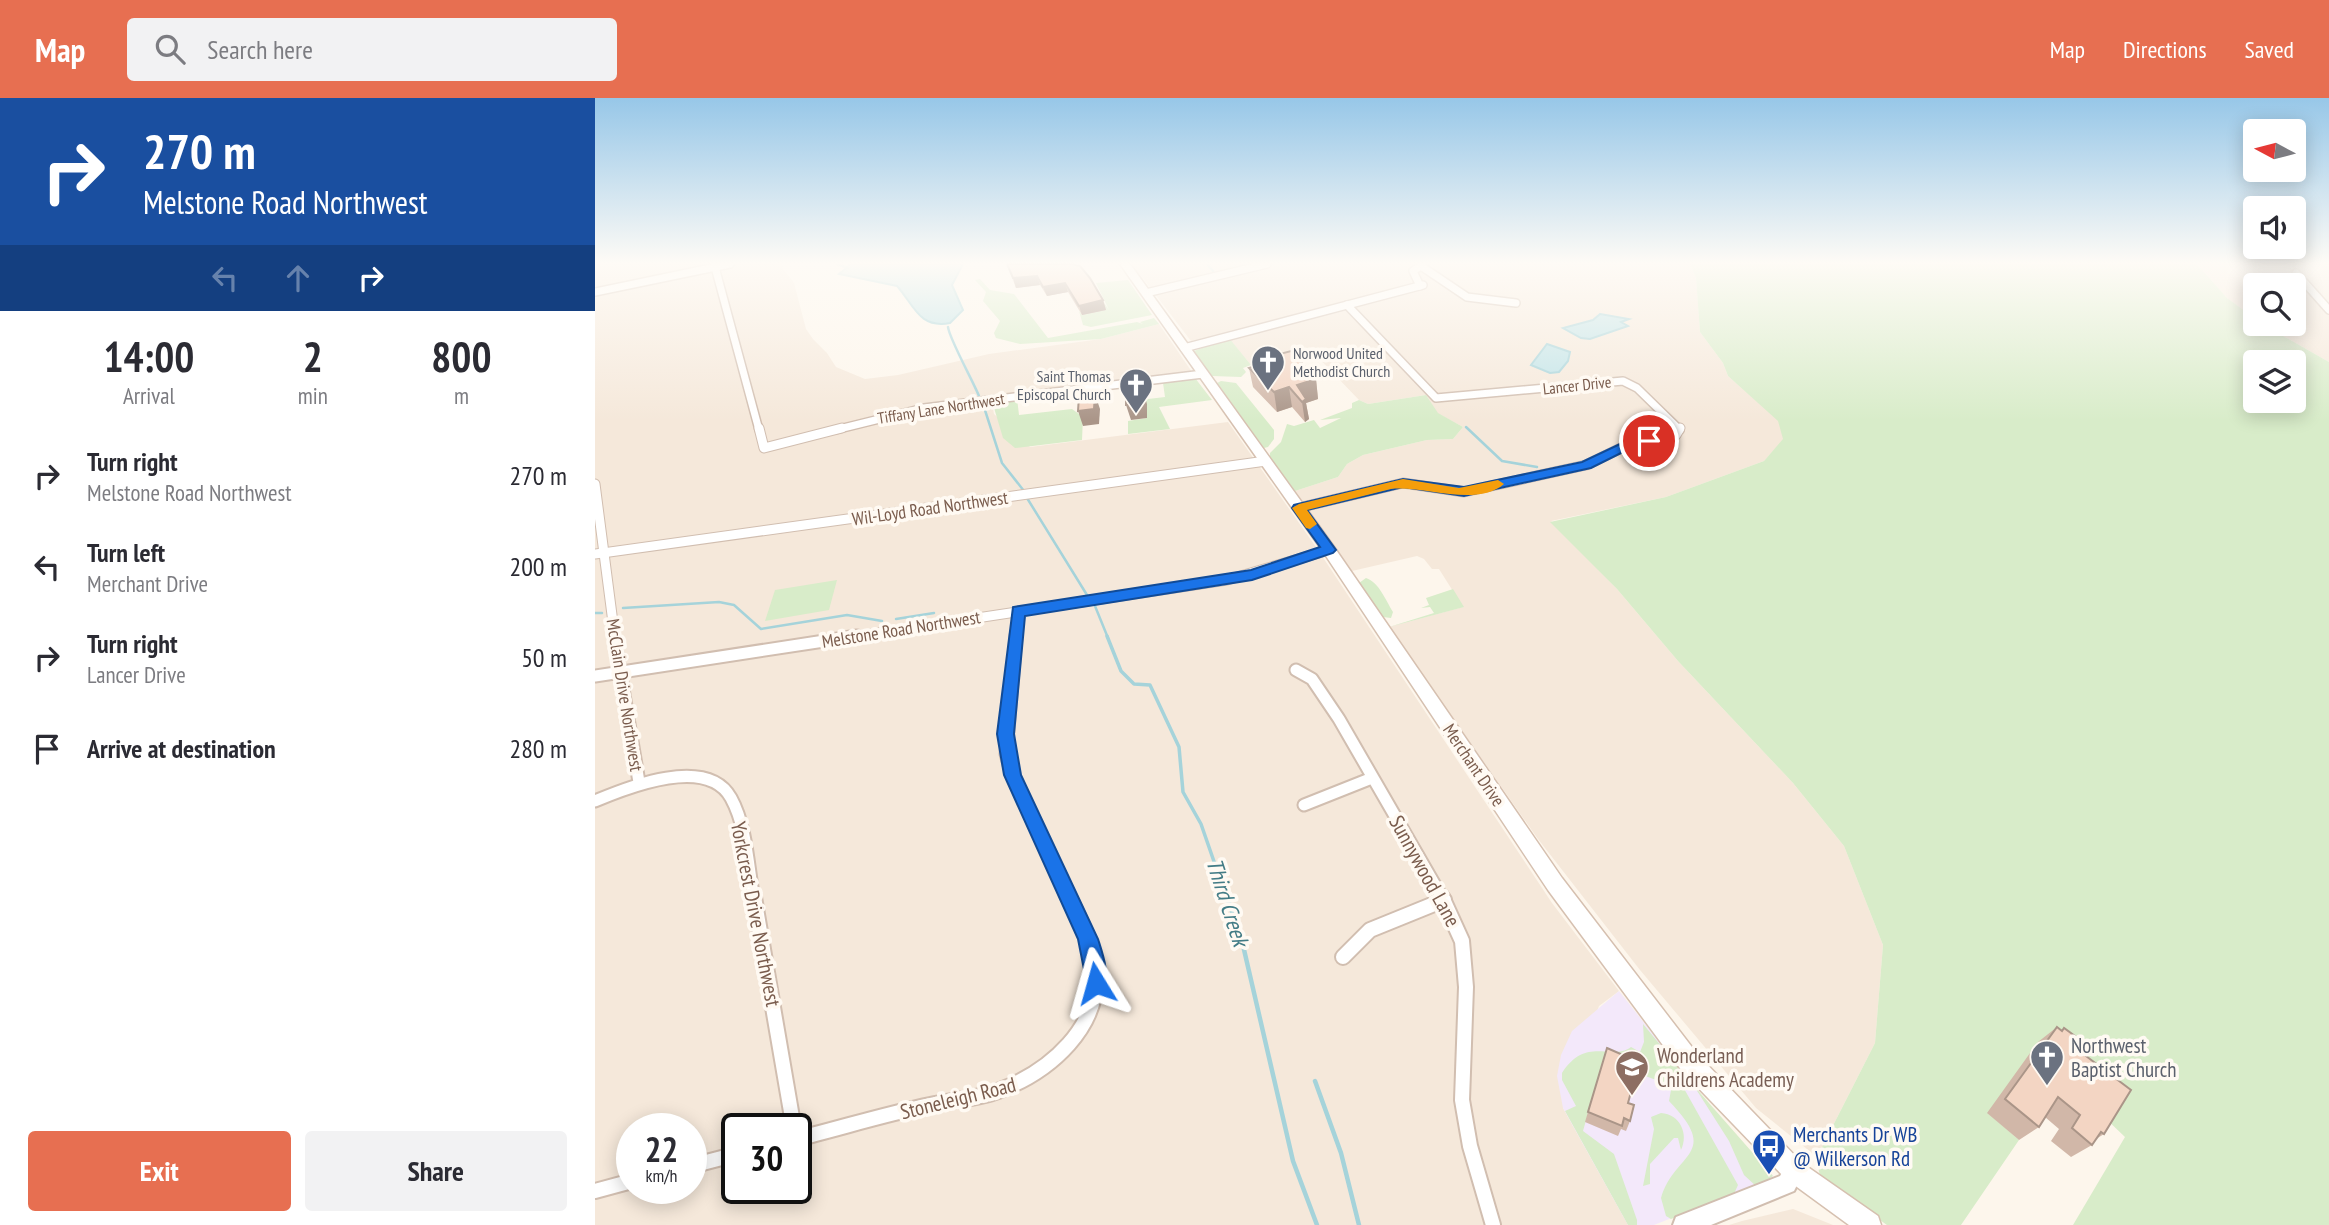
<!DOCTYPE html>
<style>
body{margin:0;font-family:"PT Sans Narrow",sans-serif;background:#f2f2f3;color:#2b2b33;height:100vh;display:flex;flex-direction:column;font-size:26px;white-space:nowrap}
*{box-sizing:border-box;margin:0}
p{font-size:23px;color:#7c7c81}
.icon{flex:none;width:38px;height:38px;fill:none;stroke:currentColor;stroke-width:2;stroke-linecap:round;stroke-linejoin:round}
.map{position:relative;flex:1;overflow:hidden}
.sheet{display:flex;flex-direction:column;background:#fff;width:595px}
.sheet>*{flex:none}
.guide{background:#1a4fa0;color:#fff;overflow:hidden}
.needle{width:46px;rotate:277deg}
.fabs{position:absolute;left:1648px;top:21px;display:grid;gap:14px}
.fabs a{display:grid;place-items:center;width:63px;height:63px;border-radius:7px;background:#fff;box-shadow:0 4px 18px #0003;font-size:35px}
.speed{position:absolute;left:21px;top:1015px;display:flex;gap:14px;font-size:35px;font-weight:700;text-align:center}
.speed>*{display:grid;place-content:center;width:91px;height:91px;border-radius:50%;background:#fff;box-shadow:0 4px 18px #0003;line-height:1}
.speed small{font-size:18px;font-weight:400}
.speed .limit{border:4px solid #111;border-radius:10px;background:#fff;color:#111}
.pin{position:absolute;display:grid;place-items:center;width:60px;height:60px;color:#fff;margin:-30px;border:4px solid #fff;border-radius:50%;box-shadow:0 2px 7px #0007}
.me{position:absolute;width:77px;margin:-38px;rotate:352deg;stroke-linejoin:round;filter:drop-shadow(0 0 5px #0008)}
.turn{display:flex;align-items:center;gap:24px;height:147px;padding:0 28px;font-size:32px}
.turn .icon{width:91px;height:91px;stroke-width:2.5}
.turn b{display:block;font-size:49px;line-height:60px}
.lanes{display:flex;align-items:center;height:66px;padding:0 28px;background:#0003;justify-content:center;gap:35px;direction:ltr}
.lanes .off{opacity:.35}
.eta{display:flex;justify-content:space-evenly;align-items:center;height:119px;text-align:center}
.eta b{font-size:42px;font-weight:700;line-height:49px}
.cta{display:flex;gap:14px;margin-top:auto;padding:14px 28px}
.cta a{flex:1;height:80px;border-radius:7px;background:#e76f51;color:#fff;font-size:28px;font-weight:700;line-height:80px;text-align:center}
.cta a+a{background:#f2f2f3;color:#2b2b33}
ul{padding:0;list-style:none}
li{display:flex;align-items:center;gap:21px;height:91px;padding:0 28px}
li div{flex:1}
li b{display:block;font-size:26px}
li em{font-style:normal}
header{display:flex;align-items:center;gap:42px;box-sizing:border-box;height:98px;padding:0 35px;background:#e76f51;color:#fff}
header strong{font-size:33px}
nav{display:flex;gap:38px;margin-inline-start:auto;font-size:24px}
.search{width:490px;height:63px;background:#f2f2f3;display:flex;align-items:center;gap:18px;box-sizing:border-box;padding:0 24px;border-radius:7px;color:#7c7c81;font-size:26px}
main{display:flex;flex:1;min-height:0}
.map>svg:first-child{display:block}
</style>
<header>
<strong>Map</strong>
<div class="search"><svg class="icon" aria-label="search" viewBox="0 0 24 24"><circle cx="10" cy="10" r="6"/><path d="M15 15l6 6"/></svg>Search here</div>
<nav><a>Map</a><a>Directions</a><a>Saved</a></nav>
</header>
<main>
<section class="sheet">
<div class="guide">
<div class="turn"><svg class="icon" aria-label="right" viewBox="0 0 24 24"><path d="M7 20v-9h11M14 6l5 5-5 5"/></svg><div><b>270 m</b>Melstone Road Northwest</div></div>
<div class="lanes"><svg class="icon off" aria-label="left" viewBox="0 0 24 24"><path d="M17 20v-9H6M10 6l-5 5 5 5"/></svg><svg class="icon off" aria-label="ahead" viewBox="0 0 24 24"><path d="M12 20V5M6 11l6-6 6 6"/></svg><svg class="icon" aria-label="right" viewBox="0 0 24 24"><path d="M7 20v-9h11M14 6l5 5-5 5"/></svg></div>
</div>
<div class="eta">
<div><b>14:00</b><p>Arrival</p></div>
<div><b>2</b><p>min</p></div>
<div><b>800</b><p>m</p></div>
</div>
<ul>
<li><svg class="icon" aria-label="right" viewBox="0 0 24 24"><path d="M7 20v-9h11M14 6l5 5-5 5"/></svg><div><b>Turn right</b><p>Melstone Road Northwest</p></div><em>270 m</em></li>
<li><svg class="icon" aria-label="left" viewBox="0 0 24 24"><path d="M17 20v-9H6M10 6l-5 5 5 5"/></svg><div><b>Turn left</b><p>Merchant Drive</p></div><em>200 m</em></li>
<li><svg class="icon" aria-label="right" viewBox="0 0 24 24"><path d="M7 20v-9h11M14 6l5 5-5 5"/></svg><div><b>Turn right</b><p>Lancer Drive</p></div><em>50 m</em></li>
<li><svg class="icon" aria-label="arrive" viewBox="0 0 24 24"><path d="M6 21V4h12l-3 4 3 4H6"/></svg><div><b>Arrive at destination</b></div><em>280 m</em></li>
</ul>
<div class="cta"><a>Exit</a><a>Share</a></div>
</section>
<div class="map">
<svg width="1734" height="1127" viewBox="0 0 1734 1127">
<rect width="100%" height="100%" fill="#fdf6ec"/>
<!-- residential -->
<g fill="#f5e8da" fill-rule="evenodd">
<path d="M0 166H109L111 172 141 166H184L199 185 211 231 218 241 232 255 241 269 270 281 303 277 394 256 506 241 564 226 597 274 396 300 399 316 435 349 633 324 721 449 957 805 1024 893 1004 908 968 1010 1033 1127H0ZM37 1031H96V1090H37ZM142 1031H201V1090H142Z"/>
<polygon points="537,166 1095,166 1101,180 1105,234 1128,265 1133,278 1184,323 1189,341 1169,363 1071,399 956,423 1022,491 1083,563 1198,685 1249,748 1288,847 1280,945 1222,1059 1161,1010 1045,872 943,741 794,529 868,509 844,471 837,471 829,461 822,458 757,473 700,393 743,379 752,366 768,357 832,342 858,341 868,329 842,315 831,297 773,306 764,302 717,253 710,252 656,267 630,236 596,243"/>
<polygon points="1602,166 1734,166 1734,264 1667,226 1699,226 1699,187 1661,187 1661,221 1632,200"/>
<polygon points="1198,1111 1238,1127 1134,1127 1147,1123"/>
</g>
<!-- education -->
<polygon fill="#f3e8fa" points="1024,893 1116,1010 1178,1078 1175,1081 1059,1127 1033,1127 968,1010 962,978 966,957 977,933"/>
<!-- green -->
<g fill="#d8ecc9" fill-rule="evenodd">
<path d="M1095 166H1602L1632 200 1661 221V226H1667L1734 264V1127H1478L1530 1039 1507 1017 1393 1015 1424 1042 1366 1127H1292L1228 1082 1224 1074 1222 1059 1280 945 1288 847 1249 748 1198 685 1083 563 1022 491 955 424 1071 399 1169 363 1188 341 1183 323 1133 278 1128 265 1105 234 1101 180ZM1661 264H1699V303H1661Z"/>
<polygon points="385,181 395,192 419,196 453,240 542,224 548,226 545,224 559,220 564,226 506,241 425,246 401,240 399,235 405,223 388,203 391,194 380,182"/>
<polygon points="533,182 557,217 496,229 488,227 484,213 487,217 510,212 506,200 514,212 501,185"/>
<polygon points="634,240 656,267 648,270 651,274 646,279 617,278 599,253"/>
<polygon points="600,280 617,302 564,309 575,331 533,336 533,323 552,320 552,307 536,303 570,299 568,285"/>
<polygon points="626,283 641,285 679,332 679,341 673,349 669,350 622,285"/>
<polygon points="831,297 843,315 868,329 858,341 832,342 768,357 752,366 743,379 700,393 675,360 675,355 686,344 692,326 699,328 719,322 725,330 746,320 725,322 757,310 757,305 764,302 773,306"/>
<polygon points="422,300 424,317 477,311 488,319 487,342 420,350 408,340 397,303"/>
<path d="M771 480C784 484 791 503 798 514L796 520 788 519 764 485Z"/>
<polygon points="242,482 234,512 170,523 180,492"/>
<polygon points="858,491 869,509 794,529 839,515 835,509 826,510 834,507 831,500"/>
<path d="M1048 926 1086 972 1087 987 1143 1087 1138 1098 1076 1121 1071 1118 1066 1100C1080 1053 1127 1058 1074 1003L1076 992 1069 985 1008 962 988 1033 1019 1056 1042 1122V1127H1033L970 1013 981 1008 967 982V975C992 937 1016 964 1036 949L1045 954 1049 944Z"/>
<polygon points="1099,988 1178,1078 1162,1089 1149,1077 1134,1043"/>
<path d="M1066 1015C1085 1016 1094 1036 1086 1052L1083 1040H1079L1055 1066V1086L1048 1088 1059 1031 1056 1019Z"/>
</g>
<!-- water -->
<g fill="#bfe3e8" stroke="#a5d3da" stroke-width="2">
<path d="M256 166H368L357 187 368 212 355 225C324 231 319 207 302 188L244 176Z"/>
<polygon points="1005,216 1034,221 1026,224 1033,228 995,241 986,240 968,230 998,222"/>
<polygon points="952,246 975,254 973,263 964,274 955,275 936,267"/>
</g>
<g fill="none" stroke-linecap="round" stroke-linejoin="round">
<!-- stream-far2 -->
<g stroke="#a5d3da" stroke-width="2.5">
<polyline points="242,166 253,170"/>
<polyline points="612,166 618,173"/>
<path d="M353 229C354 240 378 283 384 298"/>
<polyline points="388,306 407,365 429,393"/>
<polyline points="871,329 907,363 942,369"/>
<polyline points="432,400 492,497"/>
<polyline points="500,508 513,540"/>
<polyline points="28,510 124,504 139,507 166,531 252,517 287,523"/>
<polyline points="0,515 7,515"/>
<polyline points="301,521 339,515"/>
</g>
<!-- stream-far1 -->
<polyline stroke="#a5d3da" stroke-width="3.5" points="512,538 526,573 539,586 555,587 584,649 588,694 606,726 632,801"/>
<!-- stream -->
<g stroke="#a5d3da" stroke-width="4.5">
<polyline points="632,799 647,843 698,1063 722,1127"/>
<polyline points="720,983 746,1055 764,1127"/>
</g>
<!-- minor-far3 casing -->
<g stroke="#d1beb0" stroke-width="10">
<g id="minor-far3">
<polyline points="120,169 164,332"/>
<polyline points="1701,175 1734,212"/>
<polyline points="825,188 818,173 826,168 872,199 921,205"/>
<polyline points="0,194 135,166"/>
<polyline points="551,195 672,166"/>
<polyline points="752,207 841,300 1028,283 1042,290 1085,332"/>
<polyline points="589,250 828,187"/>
<polyline points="240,332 329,310 608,276"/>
</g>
</g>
<!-- minor-far2 casing -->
<g stroke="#d1beb0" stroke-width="11">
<g id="minor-far2">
<polyline points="164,330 169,350 247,330"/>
<polyline points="0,386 20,540"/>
<polyline points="703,410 808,385 869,394 991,367 1030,348 1081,337 1085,330"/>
<polyline points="0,456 671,363"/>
<polyline points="250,540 632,482 734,452"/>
<polyline points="421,540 423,513"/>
</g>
</g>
<!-- minor-far1 casing -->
<g stroke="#d1beb0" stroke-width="15">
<g id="minor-far1">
<polyline points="19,538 44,684"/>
<polyline points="421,538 411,656 417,677 474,801"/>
<polyline points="701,572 717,581 744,621 848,801"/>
<polyline points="0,578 262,538"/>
<path d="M0 703C33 689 112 657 136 700 152 729 153 769 159 801"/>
<polyline points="709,707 777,680"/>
</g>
</g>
<!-- minor casing -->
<g stroke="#d1beb0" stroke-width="18">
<g id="minor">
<polyline points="159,799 199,1031"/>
<polyline points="847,799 867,843 871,889 867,1002 875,1048 898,1127"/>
<polyline points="748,859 775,832 849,802"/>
<path d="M201 1041C246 1030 290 1016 335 1007 358 1002 382 1001 403 993 454 974 508 929 500 868 497 844 484 821 474 799"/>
<polyline points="96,1068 142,1056"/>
<polyline points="0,1093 37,1083"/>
</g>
</g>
<!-- tertiary casing -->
<g stroke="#d1beb0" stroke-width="4">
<polygon id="tertiary" points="1199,1063 1206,1066 1209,1073 1199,1093 1116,1127 1078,1127 1081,1119 1185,1078 1192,1066"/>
</g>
<!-- secondary casing -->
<g stroke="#d6c0b0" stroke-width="3">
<polygon id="secondary" points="525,166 535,166 739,449 967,780 1103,957 1207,1065 1283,1118 1286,1127 1254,1127 1191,1081 1087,973 953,792 729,455"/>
</g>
<!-- minor-far3 -->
<use href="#minor-far3" stroke="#fff" stroke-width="7"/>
<!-- minor-far2 -->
<use href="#minor-far2" stroke="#fff" stroke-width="9"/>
<!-- minor-far1 -->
<use href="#minor-far1" stroke="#fff" stroke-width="11"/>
<!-- minor -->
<use href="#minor" stroke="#fff" stroke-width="14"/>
<!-- tertiary -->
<use href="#tertiary" fill="#fff" fill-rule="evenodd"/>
<!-- secondary -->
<use href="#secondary" fill="#fff" fill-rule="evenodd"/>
</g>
<!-- wall -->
<g fill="#d1b7a8">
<polygon points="412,166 477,166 508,202 511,212 487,217 473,194 452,198 445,187 421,190"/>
<polygon points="677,258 721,281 723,301 711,305 714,321 710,324 697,309 682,314 658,289 654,270 678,263"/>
<polygon points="1462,929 1466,932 1469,930 1482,944 1491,958 1509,1036 1501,1041 1497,1047 1476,1059 1456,1043 1464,1031 1450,1019 1444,1029 1424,1042 1392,1015 1443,944"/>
<polygon points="1012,950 1035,1023 1031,1033 1026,1031 1023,1038 990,1024"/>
</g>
<!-- shaded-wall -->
<g fill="#aa9588">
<polygon points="442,178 445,187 421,190 418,180"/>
<polygon points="470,185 473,194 452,198 448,189"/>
<polygon points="508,202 511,212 487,217 484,208"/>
<polygon points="721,281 723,301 711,305 714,321 710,324 707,304 702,287"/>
<polygon points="694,289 697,309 682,314 679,294"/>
<polygon points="548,292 552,306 552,320 536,322 531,307"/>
<polygon points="500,296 505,311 504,326 488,328 483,313"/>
</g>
<!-- building -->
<g fill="#f3d5c3" stroke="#aa9588" stroke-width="2">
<polygon points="412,166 477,166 485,168 495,180 508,202 484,208 470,185 448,189 442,178 418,180"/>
<polygon points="696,253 721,281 702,287 711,301 707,304 694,289 679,294 654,270 682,262 677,258"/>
<polygon points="548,292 548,305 531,307 531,295"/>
<polygon points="500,296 499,311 483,313 484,298"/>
<polygon points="1462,929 1467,933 1469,930 1484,941 1482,944 1494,953 1491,958 1536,992 1509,1036 1506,1034 1497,1047 1477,1030 1485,1017 1463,999 1444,1029 1410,1001"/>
<polygon points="1012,950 1044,964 1033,1005 1039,1007 1035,1023 1029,1020 1027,1028 993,1014"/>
</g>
<!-- sky -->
<linearGradient id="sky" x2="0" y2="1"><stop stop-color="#97c7e8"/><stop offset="0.51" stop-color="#fefbf6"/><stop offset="1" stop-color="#fefbf6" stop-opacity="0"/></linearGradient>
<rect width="1734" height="323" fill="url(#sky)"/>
<!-- route -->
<path fill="#1a73e8" stroke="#114b97" stroke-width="2" d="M1054 339 1060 343 1058 346 1034 351 996 370 869 398 808 389 712 412 741 452 738 455 657 482 430 518 419 636 426 677 503 841C508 857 515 875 508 892L501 895 493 892 483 841 409 677 402 636 418 509 656 472 725 449 697 410 699 407 808 381 869 389 987 364 1025 346Z"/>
<!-- slow -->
<path fill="#f59e0b" d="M808 381 864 390 903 382 909 386C881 410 828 387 796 391L712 412 722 426 715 431 711 430 697 410 704 406Z"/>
<!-- icons -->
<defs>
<g id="church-pin" transform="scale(1.75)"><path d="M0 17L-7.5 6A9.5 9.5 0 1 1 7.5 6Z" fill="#6b7280" stroke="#fffaf3"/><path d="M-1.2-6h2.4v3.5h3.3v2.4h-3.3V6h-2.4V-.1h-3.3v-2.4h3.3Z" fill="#fff"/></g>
<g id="school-pin" transform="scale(1.75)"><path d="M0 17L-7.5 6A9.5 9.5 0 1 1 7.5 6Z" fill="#8d6e63" stroke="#fffaf3"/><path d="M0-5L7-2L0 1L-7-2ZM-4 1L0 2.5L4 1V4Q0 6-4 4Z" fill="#fff"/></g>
<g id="bus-pin" transform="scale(1.75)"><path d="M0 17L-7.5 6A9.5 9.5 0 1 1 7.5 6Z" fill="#1a4fb4" stroke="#fffaf3"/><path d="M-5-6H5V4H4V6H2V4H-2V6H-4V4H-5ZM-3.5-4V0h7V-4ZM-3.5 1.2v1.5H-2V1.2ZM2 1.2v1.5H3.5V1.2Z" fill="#fff"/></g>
</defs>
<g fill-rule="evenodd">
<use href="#church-pin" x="673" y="264"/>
<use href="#church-pin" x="541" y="287"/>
<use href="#church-pin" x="1452" y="959"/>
<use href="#school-pin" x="1037" y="969"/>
<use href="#bus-pin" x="1174" y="1048"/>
</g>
<g text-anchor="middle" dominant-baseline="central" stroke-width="7" stroke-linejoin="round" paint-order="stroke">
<!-- far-worship labels -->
<g font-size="16" fill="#5b616d" stroke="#fffaf3" text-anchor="start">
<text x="698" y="255">Norwood United<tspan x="698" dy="18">Methodist Church</tspan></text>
<text x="516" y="278" text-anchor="end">Saint Thomas<tspan x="516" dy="18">Episcopal Church</tspan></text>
</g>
<!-- far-street labels -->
<g font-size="16" fill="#7a5c4d" stroke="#fffaf3">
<text transform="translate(982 287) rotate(-6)">Lancer Drive</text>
<text transform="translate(346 310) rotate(-9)">Tiffany Lane Northwest</text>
</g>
<!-- street labels -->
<g font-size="18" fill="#7a5c4d" stroke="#fffaf3">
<text transform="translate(335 410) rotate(-8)">Wil-Loyd Road Northwest</text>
<text transform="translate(306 531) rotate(-9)">Melstone Road Northwest</text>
<text transform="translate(30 597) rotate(81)">McClain Drive Northwest</text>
<text transform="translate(879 667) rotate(56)">Merchant Drive</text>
</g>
<!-- near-street labels -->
<g font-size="21" fill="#7a5c4d" stroke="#fffaf3">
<text transform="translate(830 773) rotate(61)">Sunnywood Lane</text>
<text transform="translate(161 816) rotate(79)">Yorkcrest Drive Northwest</text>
<text transform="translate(363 1000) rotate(-14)">Stoneleigh Road</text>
</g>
<!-- near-worship labels -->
<g font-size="21" fill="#5b616d" stroke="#fffaf3" text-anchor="start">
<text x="1476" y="947">Northwest<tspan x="1476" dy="24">Baptist Church</tspan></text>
</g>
<!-- near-education labels -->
<g font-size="21" fill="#785e54" stroke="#fffaf3" text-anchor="start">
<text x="1062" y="957">Wonderland<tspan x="1062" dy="24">Childrens Academy</tspan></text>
</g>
<!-- near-transit labels -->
<g font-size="21" fill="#164399" stroke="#fffaf3" text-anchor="start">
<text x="1198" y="1036">Merchants Dr WB<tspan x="1198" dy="24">@ Wilkerson Rd</tspan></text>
</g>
<!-- near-water labels -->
<g font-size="23" font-style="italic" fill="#437c86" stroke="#fffaf3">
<text transform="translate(633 804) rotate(72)">Third Creek</text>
</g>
</g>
</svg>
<div class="fabs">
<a><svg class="needle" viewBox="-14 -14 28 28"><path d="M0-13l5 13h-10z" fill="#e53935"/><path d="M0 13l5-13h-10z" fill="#7c7c81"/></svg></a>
<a><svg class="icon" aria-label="sound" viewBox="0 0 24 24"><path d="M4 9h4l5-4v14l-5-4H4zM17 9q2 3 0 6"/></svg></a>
<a><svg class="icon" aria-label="search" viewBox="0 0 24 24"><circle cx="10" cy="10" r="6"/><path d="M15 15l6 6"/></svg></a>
<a><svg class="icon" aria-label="layers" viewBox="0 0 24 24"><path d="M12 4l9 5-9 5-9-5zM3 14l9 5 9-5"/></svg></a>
</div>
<div class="speed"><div>22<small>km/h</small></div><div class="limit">30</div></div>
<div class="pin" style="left:1054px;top:343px;background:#d93025"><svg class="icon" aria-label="arrive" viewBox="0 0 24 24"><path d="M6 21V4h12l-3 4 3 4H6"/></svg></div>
<svg class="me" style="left:501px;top:885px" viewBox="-20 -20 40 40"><path d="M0-17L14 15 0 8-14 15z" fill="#1a73e8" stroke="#fff" stroke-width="4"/></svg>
</div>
</main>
